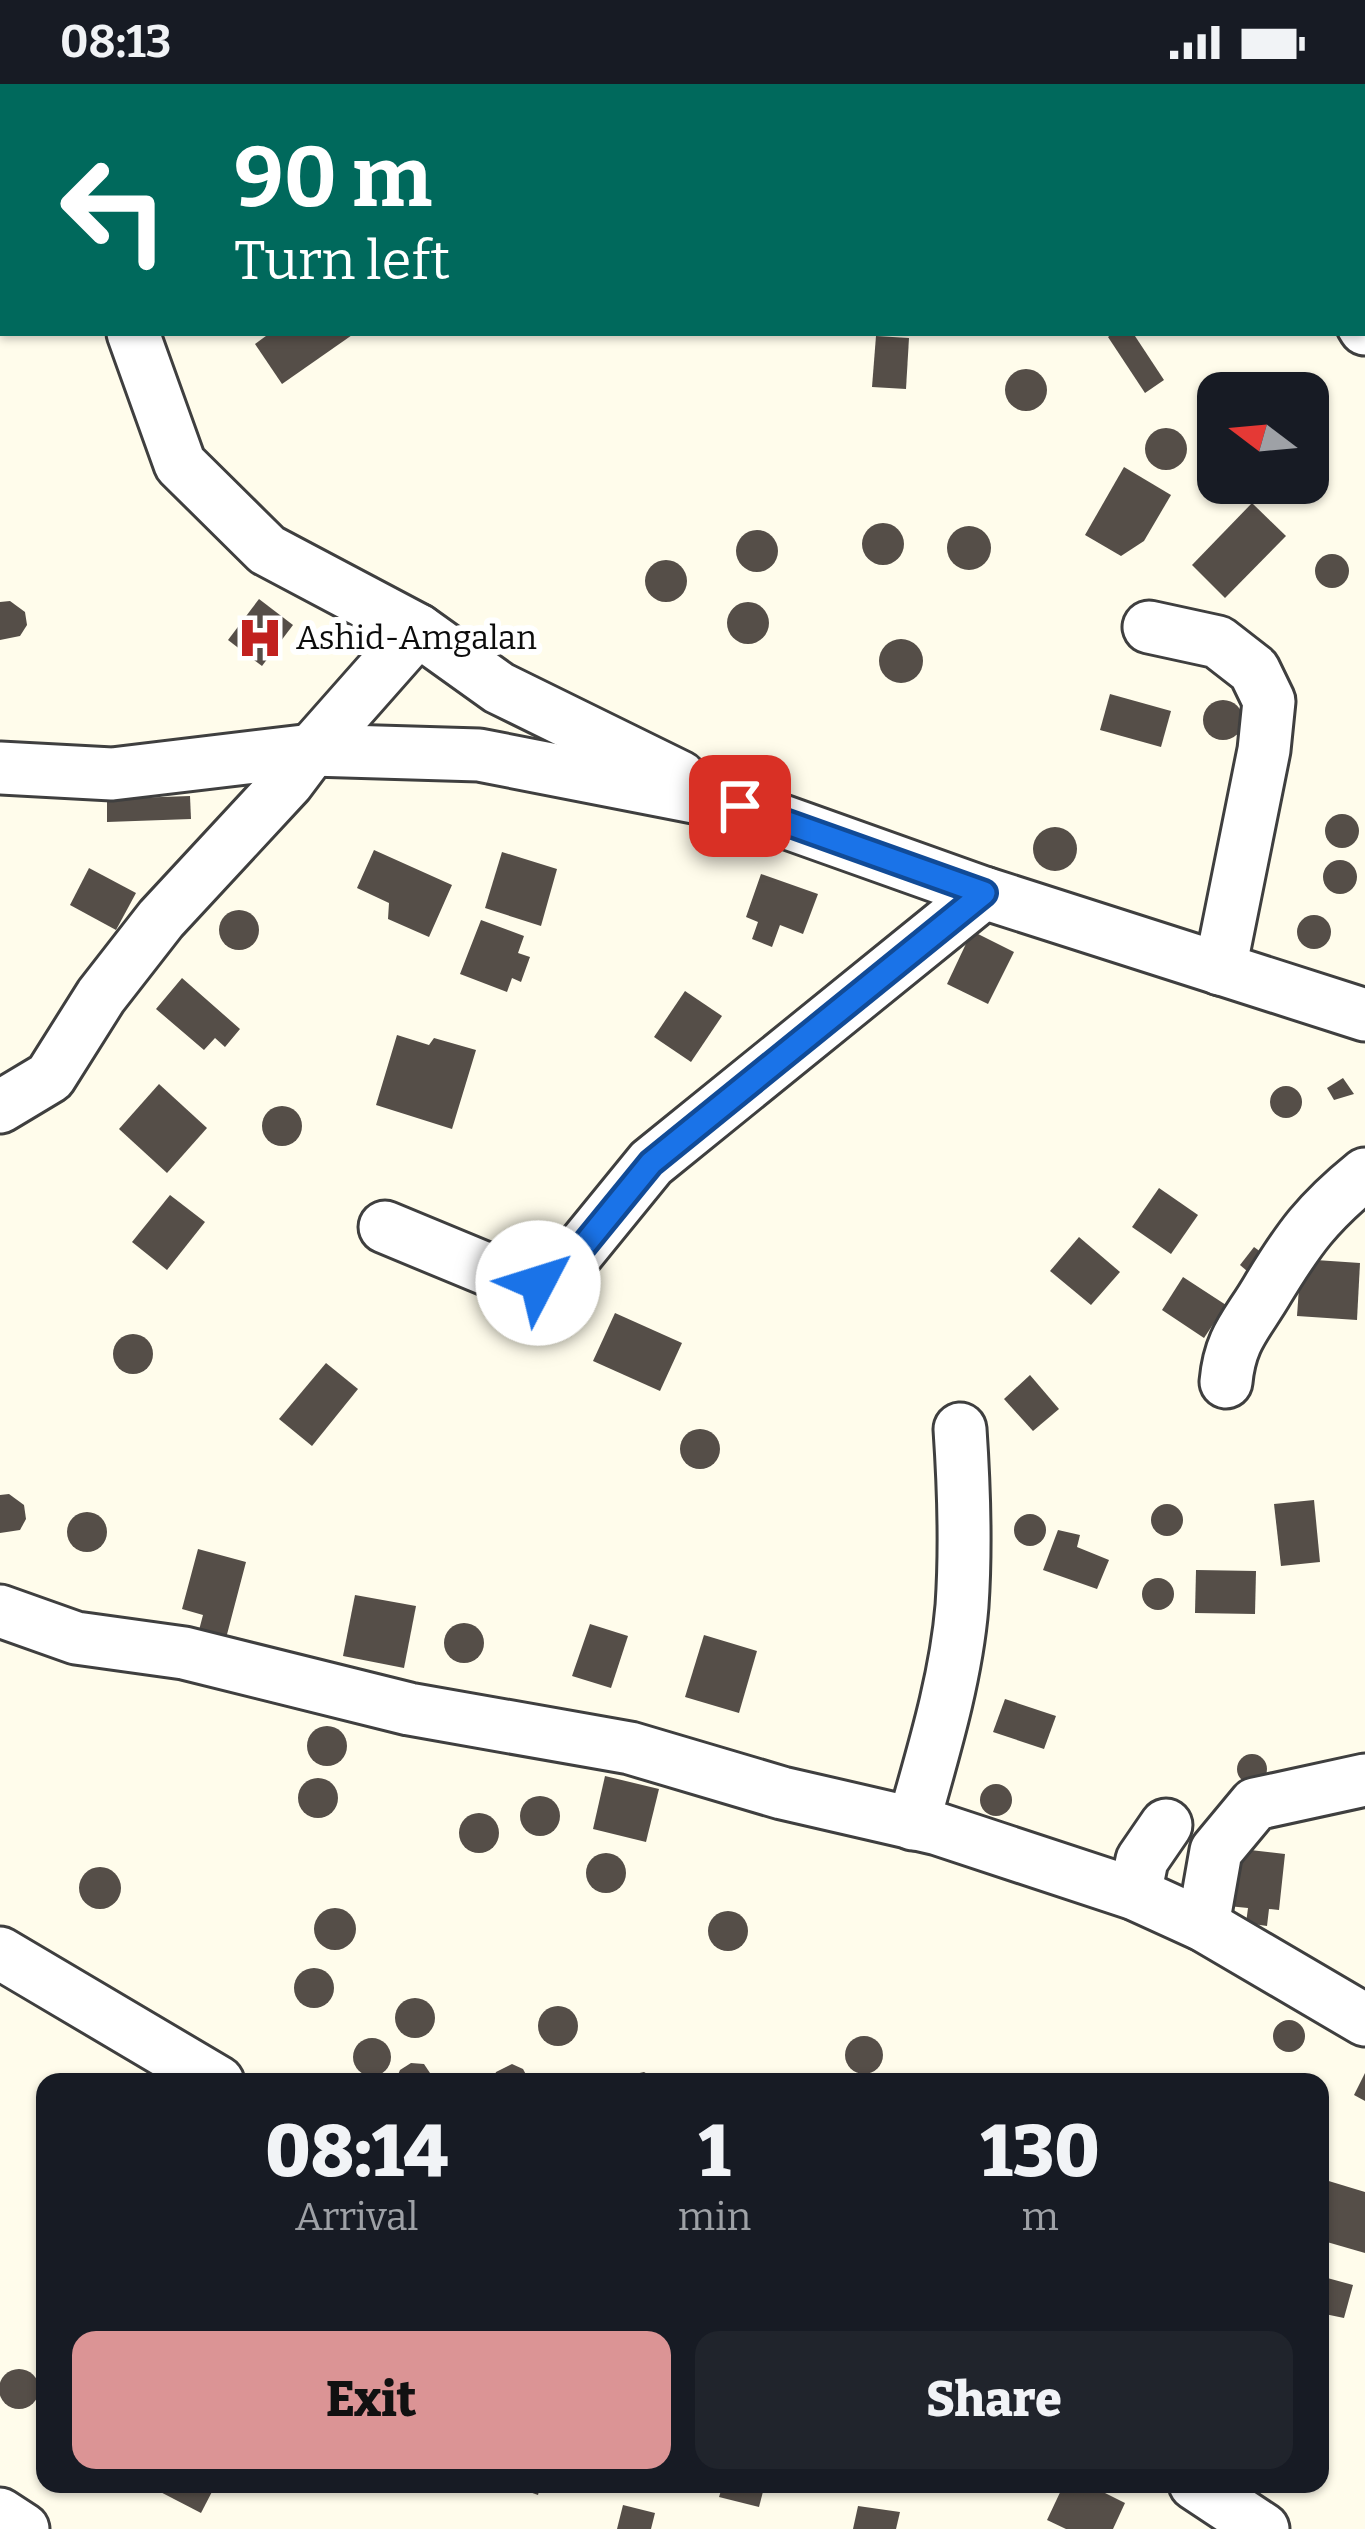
<!DOCTYPE html>
<style>
body{margin:0;font-family:Bitter,serif;background:#20242c;color:#f1f3f6;height:100vh;display:flex;flex-direction:column;font-size:45px;white-space:nowrap}
*{box-sizing:border-box;margin:0}
p{font-size:39px;color:#9ea1a6}
.icon{flex:none;width:66px;height:66px;fill:none;stroke:currentColor;stroke-width:2;stroke-linecap:round;stroke-linejoin:round}
.map{position:relative;flex:1;overflow:hidden}
.details{position:absolute;left:36px;top:1989px;width:1293px;height:420px;display:flex;flex-direction:column;background:#171b24;border-radius:24px;box-shadow:0 3px 9px #0004}
.details>*{flex:none}
.top-card{position:absolute;left:0px;top:0px;width:1365px;height:252px;box-shadow:0 3px 9px #0004;background:#00695c;color:#fff;overflow:hidden}
.needle{width:78px;rotate:286deg}
.controls{position:absolute;left:1197px;top:288px;display:grid;gap:24px}
.controls a{display:grid;place-items:center;width:132px;height:132px;border-radius:24px;background:#171b24;box-shadow:0 3px 9px #0004;font-size:60px}
.pin{position:absolute;display:grid;place-items:center;width:102px;height:102px;color:#fff;margin:-51px;border-radius:24px;box-shadow:0 6px 18px #0006}
.me{position:absolute;width:132px;margin:-66px;rotate:50deg;stroke-linejoin:round;filter:drop-shadow(0 0 9px #0008)}
.turn{display:flex;align-items:center;gap:42px;height:252px;padding:0 36px;font-size:54px}
.turn .icon{width:156px;height:156px;stroke-width:2.5}
.turn b{display:block;font-size:84px;line-height:102px}
.eta{display:flex;justify-content:space-evenly;align-items:center;height:204px;text-align:center}
.eta b{font-size:72px;font-weight:800;line-height:84px}
.cta{display:flex;gap:24px;margin-top:auto;padding:24px 36px}
.cta a{flex:1;height:138px;border-radius:24px;background:#db9495;color:#111;font-size:48px;font-weight:800;line-height:138px;text-align:center}
.cta a+a{background:#20242c;color:#f1f3f6}
.status{display:flex;justify-content:space-between;align-items:center;height:84px;padding:0 60px;background:#171b24;direction:ltr}
.status svg{height:33px;fill:currentColor}
.map>svg:first-child{display:block}
</style>
<div class="status"><b>08:13</b><svg viewBox="0 0 49 12"><path d="M0 12V9h3v3zM5 12V6h3v6zM10 12V3h3v9zM15 12V0h3v12zM26 1h20v11H26zM47 4h2v5h-2z"/></svg></div>
<div class="map">
<svg width="1365" height="2445" viewBox="0 0 1365 2445">
<rect width="100%" height="100%" fill="#fffceb"/>
<!-- building -->
<g fill="#554e48">
<polygon points="270,249 355,249 282,300 255,260"/>
<polygon points="1113,249 1133,249 1164,296 1145,309 1108,253"/>
<polygon points="876,252 909,254 906,305 872,303"/>
<circle cx="1026" cy="306" r="21"/>
<circle cx="1166" cy="365" r="21"/>
<polygon points="1124,383 1171,411 1144,457 1121,472 1085,451"/>
<polygon points="1252,419 1286,452 1225,514 1192,481"/>
<circle cx="883" cy="460" r="21"/>
<circle cx="969" cy="464" r="22"/>
<circle cx="757" cy="467" r="21"/>
<circle cx="1332" cy="487" r="17"/>
<circle cx="666" cy="497" r="21"/>
<polygon points="259,515 293,541 262,582 228,556"/>
<polygon points="10,517 25,528 27,541 20,552 0,556 0,518"/>
<circle cx="748" cy="539" r="21"/>
<circle cx="901" cy="577" r="22"/>
<polygon points="1110,610 1171,627 1161,663 1100,646"/>
<circle cx="1223" cy="636" r="20"/>
<polygon points="190,712 191,735 107,738 107,715"/>
<circle cx="1342" cy="747" r="17"/>
<circle cx="1055" cy="765" r="22"/>
<polygon points="374,766 452,801 429,853 388,835 389,819 357,804"/>
<polygon points="502,768 557,785 541,842 485,824"/>
<circle cx="1340" cy="793" r="17"/>
<polygon points="89,784 136,809 116,846 70,821"/>
<polygon points="761,790 818,810 803,850 780,841 772,863 752,855 758,838 746,833"/>
<circle cx="239" cy="846" r="20"/>
<circle cx="1314" cy="848" r="17"/>
<polygon points="481,836 524,852 518,869 530,873 521,898 512,894 507,908 460,890"/>
<polygon points="972,847 1014,868 988,920 947,900"/>
<polygon points="182,894 240,945 225,963 215,954 204,966 156,925"/>
<polygon points="685,907 722,932 691,978 654,953"/>
<polygon points="397,951 429,961 434,954 476,966 452,1045 376,1021"/>
<polygon points="1343,994 1354,1010 1334,1016 1327,1004"/>
<polygon points="159,1000 207,1044 167,1089 119,1045"/>
<circle cx="1286" cy="1018" r="16"/>
<circle cx="282" cy="1042" r="20"/>
<polygon points="1159,1104 1198,1131 1171,1170 1132,1143"/>
<polygon points="170,1111 205,1138 167,1186 132,1158"/>
<polygon points="1079,1153 1120,1188 1091,1221 1050,1187"/>
<polygon points="1254,1163 1269,1174 1254,1193 1240,1181"/>
<polygon points="1301,1175 1360,1179 1357,1236 1297,1232"/>
<polygon points="1183,1193 1226,1221 1204,1254 1162,1226"/>
<polygon points="615,1229 682,1259 660,1307 593,1277"/>
<circle cx="133" cy="1270" r="20"/>
<polygon points="326,1279 358,1305 312,1362 279,1335"/>
<polygon points="1030,1291 1059,1325 1033,1347 1004,1315"/>
<circle cx="700" cy="1365" r="20"/>
<polygon points="9,1410 24,1421 26,1435 20,1446 0,1449 0,1411"/>
<polygon points="1314,1416 1320,1478 1281,1482 1274,1420"/>
<circle cx="1167" cy="1436" r="16"/>
<circle cx="87" cy="1448" r="20"/>
<circle cx="1030" cy="1446" r="16"/>
<polygon points="1058,1446 1080,1451 1077,1463 1109,1476 1097,1505 1043,1486"/>
<polygon points="198,1465 246,1478 225,1558 198,1550 203,1531 182,1525"/>
<polygon points="1196,1486 1256,1487 1255,1530 1195,1529"/>
<circle cx="1158" cy="1510" r="16"/>
<polygon points="355,1511 416,1522 404,1584 343,1572"/>
<circle cx="464" cy="1559" r="20"/>
<polygon points="590,1540 628,1552 611,1604 572,1592"/>
<polygon points="704,1551 757,1567 739,1629 685,1613"/>
<polygon points="1005,1615 1056,1632 1044,1665 993,1648"/>
<circle cx="327" cy="1662" r="20"/>
<circle cx="1252" cy="1685" r="15"/>
<polygon points="605,1692 659,1705 646,1758 593,1745"/>
<circle cx="318" cy="1714" r="20"/>
<circle cx="996" cy="1716" r="16"/>
<circle cx="540" cy="1732" r="20"/>
<circle cx="479" cy="1749" r="20"/>
<polygon points="1233,1764 1285,1770 1279,1826 1269,1825 1267,1842 1246,1839 1248,1824 1228,1822"/>
<circle cx="606" cy="1789" r="20"/>
<circle cx="100" cy="1804" r="21"/>
<circle cx="335" cy="1845" r="21"/>
<circle cx="728" cy="1847" r="20"/>
<circle cx="314" cy="1904" r="20"/>
<circle cx="415" cy="1934" r="20"/>
<circle cx="558" cy="1942" r="20"/>
<circle cx="1289" cy="1952" r="16"/>
<circle cx="864" cy="1971" r="19"/>
<circle cx="372" cy="1973" r="19"/>
<polygon points="411,1979 424,1980 436,1998 395,1998 400,1986"/>
<polygon points="512,1980 523,1985 530,1998 492,1998 496,1988"/>
<polygon points="644,1988 660,1998 625,1998 631,1991"/>
<polygon points="1365,1989 1365,2017 1354,2011"/>
<polygon points="1322,2095 1365,2108 1365,2169 1320,2156"/>
<polygon points="1320,2192 1353,2201 1344,2234 1320,2229"/>
<polygon points="45,2237 45,2268 38,2261 36,2250"/>
<circle cx="19" cy="2305" r="20"/>
<polygon points="145,2400 216,2400 201,2429"/>
<polygon points="507,2400 541,2400 538,2411"/>
<polygon points="723,2400 765,2400 759,2423 719,2413"/>
<polygon points="1064,2400 1087,2400 1125,2419 1113,2445 1066,2445 1047,2436"/>
<polygon points="623,2421 655,2429 651,2445 617,2445"/>
<polygon points="858,2422 900,2428 896,2445 853,2445"/>
</g>
<g fill="none" stroke-linecap="round" stroke-linejoin="round">
<!-- street casing -->
<g stroke="#3f3f3f" stroke-width="57">
<g id="street">
<polyline points="53,0 54,3"/>
<polyline points="590,0 593,3"/>
<polyline points="1316,0 1317,3"/>
<polyline points="1362,126 1362,128"/>
<polyline points="1362,240 1365,245"/>
<polyline points="133,249 180,380 267,466 418,546 499,604 680,693"/>
<polyline points="1149,543 1218,558 1254,586 1269,617 1264,666 1220,885"/>
<polyline points="0,684 112,690 312,666 479,671 740,722 984,809 1365,931"/>
<polyline points="0,1023 50,993 101,912 161,835 288,698 312,666 418,546"/>
<polyline points="385,1143 496,1189 538,1199 567,1182 651,1079 984,809"/>
<path d="M1226 1298C1230 1254 1247 1241 1268 1205 1299 1154 1317 1129 1365 1090"/>
<polyline points="0,1527 76,1554 184,1569 409,1625 630,1664 782,1709 938,1745 1135,1810 1203,1841 1365,1936"/>
<path d="M913 1740C933 1669 956 1595 962 1522 966 1463 964 1404 960 1345"/>
<polyline points="1135,1810 1142,1776 1166,1741"/>
<polyline points="1203,1841 1216,1767 1255,1720 1365,1696"/>
<polyline points="0,1869 218,1998"/>
<polyline points="1195,2400 1263,2445"/>
<polyline points="0,2430 23,2445"/>
</g>
</g>
<!-- street -->
<use href="#street" stroke="#fff" stroke-width="51"/>
</g>
<g fill="none" stroke-linecap="round" stroke-linejoin="round">
<!-- route casing -->
<g stroke="#114b97" stroke-width="30">
<polyline id="route" points="538,1199 567,1182 651,1079 984,809 740,722"/>
</g>
<!-- route -->
<use href="#route" stroke="#1a73e8" stroke-width="21"/>
</g>
<!-- icons -->
<defs>
<g id="hospital-bare" transform="scale(3.6)"><path d="M-5-5h3v3.5h4V-5h3V5h-3V1.5h-4V5h-3Z" fill="#c1211f" stroke="#fff" stroke-width="2.5" paint-order="stroke"/></g>
</defs>
<g fill-rule="evenodd">
<use href="#hospital-bare" x="260" y="554"/>
</g>
<g text-anchor="middle" dominant-baseline="central" stroke-width="12" stroke-linejoin="round" paint-order="stroke">
<!-- poi labels -->
<g font-size="33" fill="#0c0c0c" stroke="#fff" text-anchor="start">
<text x="296" y="554">Ashid-Amgalan</text>
</g>
</g>
</svg>
<div class="controls">
<a><svg class="needle" viewBox="-14 -14 28 28"><path d="M0-13l5 13h-10z" fill="#e53935"/><path d="M0 13l5-13h-10z" fill="#9ea1a6"/></svg></a>
</div>
<div class="pin" style="left:740px;top:722px;background:#d93025"><svg class="icon" aria-label="arrive" viewBox="0 0 24 24"><path d="M6 21V4h12l-3 4 3 4H6"/></svg></div>
<svg class="me" style="left:538px;top:1199px" viewBox="-20 -20 40 40"><circle r="19" fill="#fff"/><path d="M0-13L10 11 0 6-10 11z" fill="#1a73e8"/></svg>
<div class="top-card">
<div class="turn"><svg class="icon" aria-label="left" viewBox="0 0 24 24"><path d="M17 20v-9H6M10 6l-5 5 5 5"/></svg><div><b>90 m</b>Turn left</div></div>
</div>
<section class="details">
<div class="eta">
<div><b>08:14</b><p>Arrival</p></div>
<div><b>1</b><p>min</p></div>
<div><b>130</b><p>m</p></div>
</div>
<div class="cta"><a>Exit</a><a>Share</a></div>
</section>
</div>
